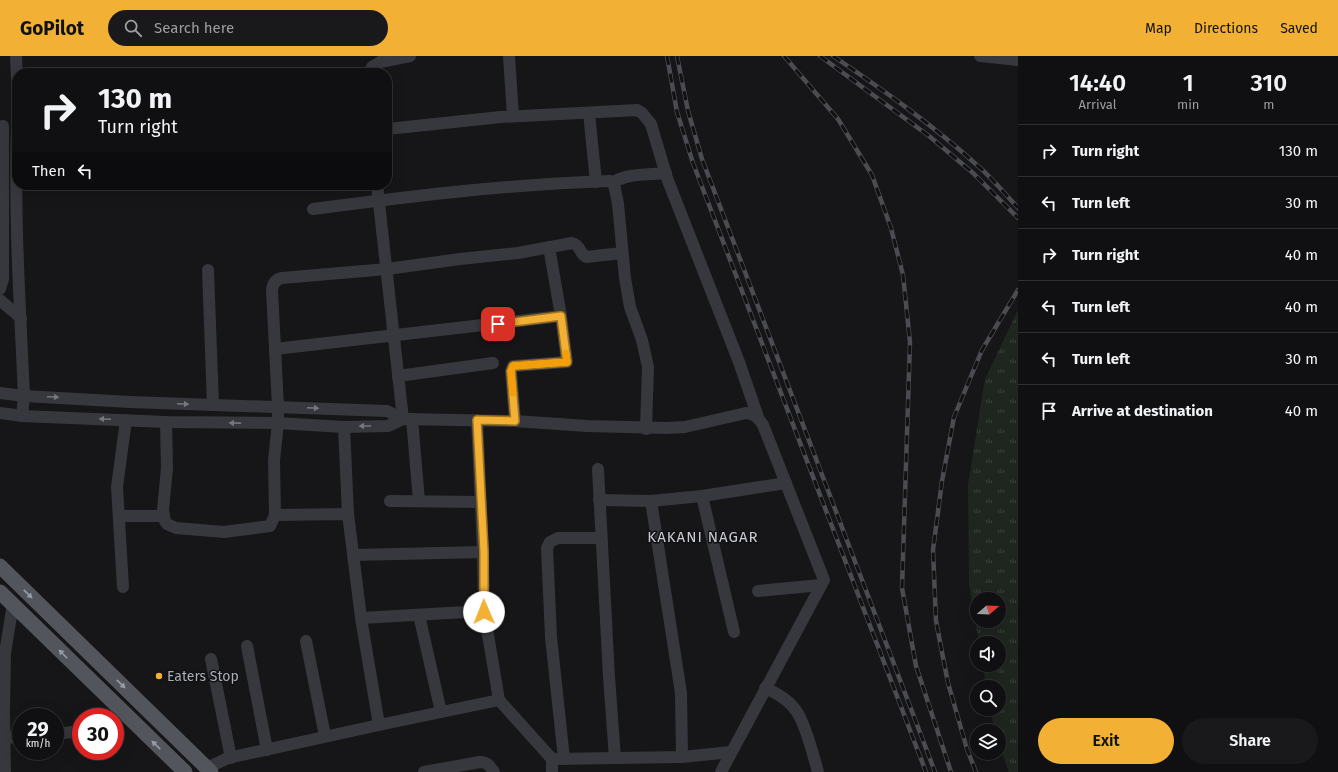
<!DOCTYPE html>
<style>
body{margin:0;font-family:"Fira Sans",sans-serif;background:#19191b;color:#f1f3f6;height:100vh;display:flex;flex-direction:column;font-size:15px;white-space:nowrap}
*{box-sizing:border-box;margin:0}
p{font-size:13px;color:#9c9d9f}
.icon{flex:none;width:22px;height:22px;fill:none;stroke:currentColor;stroke-width:2;stroke-linecap:round;stroke-linejoin:round}
.map{position:relative;flex:1;overflow:hidden}
.drawer{display:flex;flex-direction:column;background:#101012;width:320px}
.drawer>*{flex:none}
.top-card{position:absolute;left:12px;top:12px;width:380px;height:122px;border-radius:16px;box-shadow:0 4px 16px #0002,0 0 0 1px #303032;background:#101012;color:#f1f3f6;overflow:hidden}
.needle{width:26px;rotate:71deg}
.fabs{position:absolute;left:970px;top:536px;display:grid;gap:8px}
.fabs a{display:grid;place-items:center;width:36px;height:36px;border-radius:50%;background:#101012;box-shadow:0 4px 16px #0002,0 0 0 1px #303032;font-size:20px}
.speed{position:absolute;left:12px;top:652px;display:flex;gap:8px;font-size:20px;font-weight:700;text-align:center}
.speed>*{display:grid;place-content:center;width:52px;height:52px;border-radius:50%;background:#101012;box-shadow:0 4px 16px #0002,0 0 0 1px #303032;line-height:1}
.speed small{font-size:10px;font-weight:400}
.speed .limit{border:6px solid #d22;background:#fff;color:#111}
.pin{position:absolute;display:grid;place-items:center;width:34px;height:34px;color:#fff;margin:-17px;border-radius:8px;box-shadow:0 2px 6px #0006}
.me{position:absolute;width:44px;margin:-22px;rotate:359deg;stroke-linejoin:round;filter:drop-shadow(0 0 3px #0008)}
.turn{display:flex;align-items:center;gap:14px;height:84px;padding:0 20px;font-size:18px}
.turn .icon{width:52px;height:52px;stroke-width:2.5}
.turn b{display:block;font-size:28px;line-height:34px}
.then{display:flex;align-items:center;height:38px;padding:0 20px;background:#0003;gap:8px;font-size:15px}
.eta{display:flex;justify-content:space-evenly;align-items:center;height:68px;text-align:center}
.eta b{font-size:24px;font-weight:600;line-height:28px}
.primary-button{display:flex;gap:8px;margin-top:auto;padding:8px 20px}
.primary-button a{flex:1;height:46px;border-radius:24px;background:#f2b134;color:#111;font-size:16px;font-weight:600;line-height:46px;text-align:center}
.primary-button a+a{background:#19191b;color:#f1f3f6}
ul{padding:0;list-style:none}
li{display:flex;align-items:center;gap:12px;height:52px;padding:0 20px;border-top:1px solid #303032}
li div{flex:1}
li b{display:block;font-size:15px}
li em{font-style:normal}
header{display:flex;align-items:center;gap:24px;box-sizing:border-box;height:56px;padding:0 20px;background:#f2b134;color:#111}
header strong{font-size:19px}
nav{display:flex;gap:22px;margin-inline-start:auto;font-size:14px}
.search{width:280px;height:36px;background:#19191b;display:flex;align-items:center;gap:10px;box-sizing:border-box;padding:0 14px;border-radius:22px;color:#9c9d9f;font-size:15px}
main{display:flex;flex:1;min-height:0}
.map>svg:first-child{display:block}
</style>
<header>
<strong>GoPilot</strong>
<div class="search"><svg class="icon" aria-label="search" viewBox="0 0 24 24"><circle cx="10" cy="10" r="6"/><path d="M15 15l6 6"/></svg>Search here</div>
<nav><a>Map</a><a>Directions</a><a>Saved</a></nav>
</header>
<main>
<div class="map">
<svg width="1018" height="716" viewBox="0 0 1018 716">
<defs>
<pattern id="grass-tufts" width="24" height="20" patternUnits="userSpaceOnUse"><rect width="24" height="20" fill="#1e261f"/><path d="M3 7l-1-3M5 7V3M7 7l1-3M15 17l-1-3M17 17v-4M19 17l1-3" fill="none" stroke="#3c433d"/></pattern>
</defs>
<rect width="100%" height="100%" fill="#161618"/>
<!-- grass -->
<path fill="url(#grass-tufts)" fill-rule="evenodd" d="M1018 254V716H1009L999 688V675H995L990 653H999V631H986L983 609H999V587H979L969 529 968 429 985 323ZM977 543H999V565H977Z"/>
<g fill="none" stroke-linecap="round" stroke-linejoin="round">
<!-- minor -->
<g stroke="#37383d" stroke-width="12">
<polyline points="16,0 17,23"/>
<polyline points="509,0 513,60"/>
<polyline points="980,0 1018,4"/>
<polyline points="370,17 372,11 380,6 410,0"/>
<polyline points="589,57 596,126"/>
<path d="M17 71C14 160 20 250 24 340L22 360"/>
<polyline points="387,73 501,61 637,54 642,57 651,68 667,122 739,306 758,361"/>
<path d="M612 127C627 117 648 119 666 117"/>
<polyline points="377,129 403,363"/>
<path d="M313 153C412 140 511 128 610 125L614 128 618 148 625 222 630 251 642 284 648 311 646 373"/>
<polyline points="208,214 213,349"/>
<polyline points="0,233 3,223 3,70"/>
<polyline points="0,244 21,262"/>
<polyline points="275,293 561,260"/>
<polyline points="398,320 493,307"/>
<polyline points="0,337 24,340 130,346 387,355 403,363"/>
<path d="M0 357 22 360 166 366 278 367 344 371 388 370 403 363 515 365 587 370 666 372 685 371 746 357C754 358 758 361 763 369L824 524 721 716"/>
<polyline points="412,363 419,445"/>
<polyline points="477,364 483,496 484,555 499,644"/>
<polyline points="515,365 511,315 513,310 567,306 561,260 549,191"/>
<polyline points="166,366 167,412 163,454 165,465 167,468 176,472 224,476 270,470 275,459 348,458 361,562 379,669 228,702 207,712"/>
<polyline points="344,371 348,458"/>
<polyline points="598,413 609,621 615,702"/>
<polyline points="702,440 734,576"/>
<polyline points="599,444 651,445 702,440 786,427"/>
<polyline points="390,445 481,446"/>
<polyline points="651,445 681,637 682,701"/>
<path d="M275 459 274 404 278 367V351L272 234C273 227 276 223 282 222L387 213 460 203 518 197 572 187C581 189 579 197 586 201L622 197"/>
<polyline points="119,460 163,460"/>
<polyline points="353,499 483,496"/>
<polyline points="123,531 117,431 126,364"/>
<polyline points="758,535 821,529"/>
<polyline points="419,559 441,656"/>
<polyline points="361,562 484,555"/>
<polyline points="306,585 325,680"/>
<polyline points="247,590 267,694"/>
<polyline points="211,603 231,702"/>
<path d="M765 632C777 637 790 645 797 656 805 668 814 701 818 716"/>
<polyline points="379,669 499,644 552,703 682,701 731,696"/>
<polyline points="55,678 81,675"/>
<polyline points="4,682 21,681"/>
<polyline points="552,703 552,716"/>
<polyline points="564,703 551,581 547,492 550,486 558,482 601,482"/>
<polyline points="5,716 4,655 5,597 13,548"/>
<path d="M424 716 480 706C487 706 490 710 494 716"/>
</g>
<!-- major -->
<g stroke="#53555c" stroke-width="15">
<polyline points="0,510 211,716"/>
<polyline points="0,536 185,716"/>
</g>
<!-- rail casing -->
<g stroke="#4a4c52" stroke-width="4.5">
<g id="rail">
<polyline points="667,0 677,56 693,107 926,716"/>
<polyline points="677,0 688,55 702,103 935,716"/>
<polyline points="784,0 838,63 872,119 891,172 903,219 910,286 902,532 916,610 951,716"/>
<polyline points="820,0 929,80 973,117 1018,162"/>
<path d="M833 0C883 34 933 69 978 110 992 122 1005 138 1018 152"/>
<polyline points="976,716 967,693 948,627 936,565 933,494 942,425 954,361 982,294 1018,234"/>
</g>
</g>
<!-- rail -->
<use href="#rail" stroke="#111113" stroke-width="3" stroke-dasharray="9" stroke-linecap="butt"/>
</g>
<!-- one-way arrows -->
<defs><path id="oneway-solid" d="M-6-.8H1V-3.2L6.5 0L1 3.2V.8H-6Z"/></defs>
<g fill="#757881">
<use href="#oneway-solid" transform="translate(53 341) rotate(3)"/>
<use href="#oneway-solid" transform="translate(183 348) rotate(2)"/>
<use href="#oneway-solid" transform="translate(313 352) rotate(2)"/>
<use href="#oneway-solid" transform="translate(105 363) rotate(-178)"/>
<use href="#oneway-solid" transform="translate(235 367) rotate(-179)"/>
<use href="#oneway-solid" transform="translate(365 370) rotate(180)"/>
</g>
<g fill="#979ba6">
<use href="#oneway-solid" transform="translate(28 538) rotate(44)"/>
<use href="#oneway-solid" transform="translate(63 598) rotate(-135)"/>
<use href="#oneway-solid" transform="translate(121 628) rotate(44)"/>
<use href="#oneway-solid" transform="translate(156 689) rotate(-136)"/>
</g>
<g fill="none" stroke-linecap="round" stroke-linejoin="round">
<!-- route casing -->
<g stroke="#9d7322" stroke-width="10">
<polyline id="route" points="484,556 484,496 477,364 515,365 511,315 513,310 567,306 561,260 498,268"/>
</g>
<!-- route -->
<use href="#route" stroke="#f2b134" stroke-width="7"/>
<!-- slow -->
<polyline stroke="#f59e0b" stroke-width="7" points="513,337 511,315 513,310 567,306 566,297"/>
</g>
<!-- markers -->
<circle fill="#f2b134" stroke="#111113" stroke-width="1.5" cx="159" cy="620" r="4"/>
<g text-anchor="middle" dominant-baseline="central" stroke-width="3" stroke-linejoin="round" paint-order="stroke">
<!-- poi labels -->
<g font-size="14" fill="#a8adb8" stroke="#111113" text-anchor="start">
<text x="167" y="620">Eaters Stop</text>
</g>
<!-- neighbourhood labels -->
<g font-size="15" letter-spacing="1" fill="#c9ccd4" stroke="#111113">
<text x="703" y="481">KAKANI NAGAR</text>
</g>
</g>
</svg>
<div class="fabs">
<a><svg class="needle" viewBox="-14 -14 28 28"><path d="M0-13l5 13h-10z" fill="#e53935"/><path d="M0 13l5-13h-10z" fill="#9c9d9f"/></svg></a>
<a><svg class="icon" aria-label="sound" viewBox="0 0 24 24"><path d="M4 9h4l5-4v14l-5-4H4zM17 9q2 3 0 6"/></svg></a>
<a><svg class="icon" aria-label="search" viewBox="0 0 24 24"><circle cx="10" cy="10" r="6"/><path d="M15 15l6 6"/></svg></a>
<a><svg class="icon" aria-label="layers" viewBox="0 0 24 24"><path d="M12 4l9 5-9 5-9-5zM3 14l9 5 9-5"/></svg></a>
</div>
<div class="speed"><div>29<small>km/h</small></div><div class="limit">30</div></div>
<div class="pin" style="left:498px;top:268px;background:#d93025"><svg class="icon" aria-label="arrive" viewBox="0 0 24 24"><path d="M6 21V4h12l-3 4 3 4H6"/></svg></div>
<svg class="me" style="left:484px;top:556px" viewBox="-20 -20 40 40"><circle r="19" fill="#fff"/><path d="M0-13L10 11 0 6-10 11z" fill="#f2b134"/></svg>
<div class="top-card">
<div class="turn"><svg class="icon" aria-label="right" viewBox="0 0 24 24"><path d="M7 20v-9h11M14 6l5 5-5 5"/></svg><div><b>130 m</b>Turn right</div></div>
<div class="then">Then<svg class="icon" aria-label="left" viewBox="0 0 24 24"><path d="M17 20v-9H6M10 6l-5 5 5 5"/></svg></div>
</div>
</div>
<section class="drawer">
<div class="eta">
<div><b>14:40</b><p>Arrival</p></div>
<div><b>1</b><p>min</p></div>
<div><b>310</b><p>m</p></div>
</div>
<ul>
<li><svg class="icon" aria-label="right" viewBox="0 0 24 24"><path d="M7 20v-9h11M14 6l5 5-5 5"/></svg><div><b>Turn right</b></div><em>130 m</em></li>
<li><svg class="icon" aria-label="left" viewBox="0 0 24 24"><path d="M17 20v-9H6M10 6l-5 5 5 5"/></svg><div><b>Turn left</b></div><em>30 m</em></li>
<li><svg class="icon" aria-label="right" viewBox="0 0 24 24"><path d="M7 20v-9h11M14 6l5 5-5 5"/></svg><div><b>Turn right</b></div><em>40 m</em></li>
<li><svg class="icon" aria-label="left" viewBox="0 0 24 24"><path d="M17 20v-9H6M10 6l-5 5 5 5"/></svg><div><b>Turn left</b></div><em>40 m</em></li>
<li><svg class="icon" aria-label="left" viewBox="0 0 24 24"><path d="M17 20v-9H6M10 6l-5 5 5 5"/></svg><div><b>Turn left</b></div><em>30 m</em></li>
<li><svg class="icon" aria-label="arrive" viewBox="0 0 24 24"><path d="M6 21V4h12l-3 4 3 4H6"/></svg><div><b>Arrive at destination</b></div><em>40 m</em></li>
</ul>
<div class="primary-button"><a>Exit</a><a>Share</a></div>
</section>
</main>
